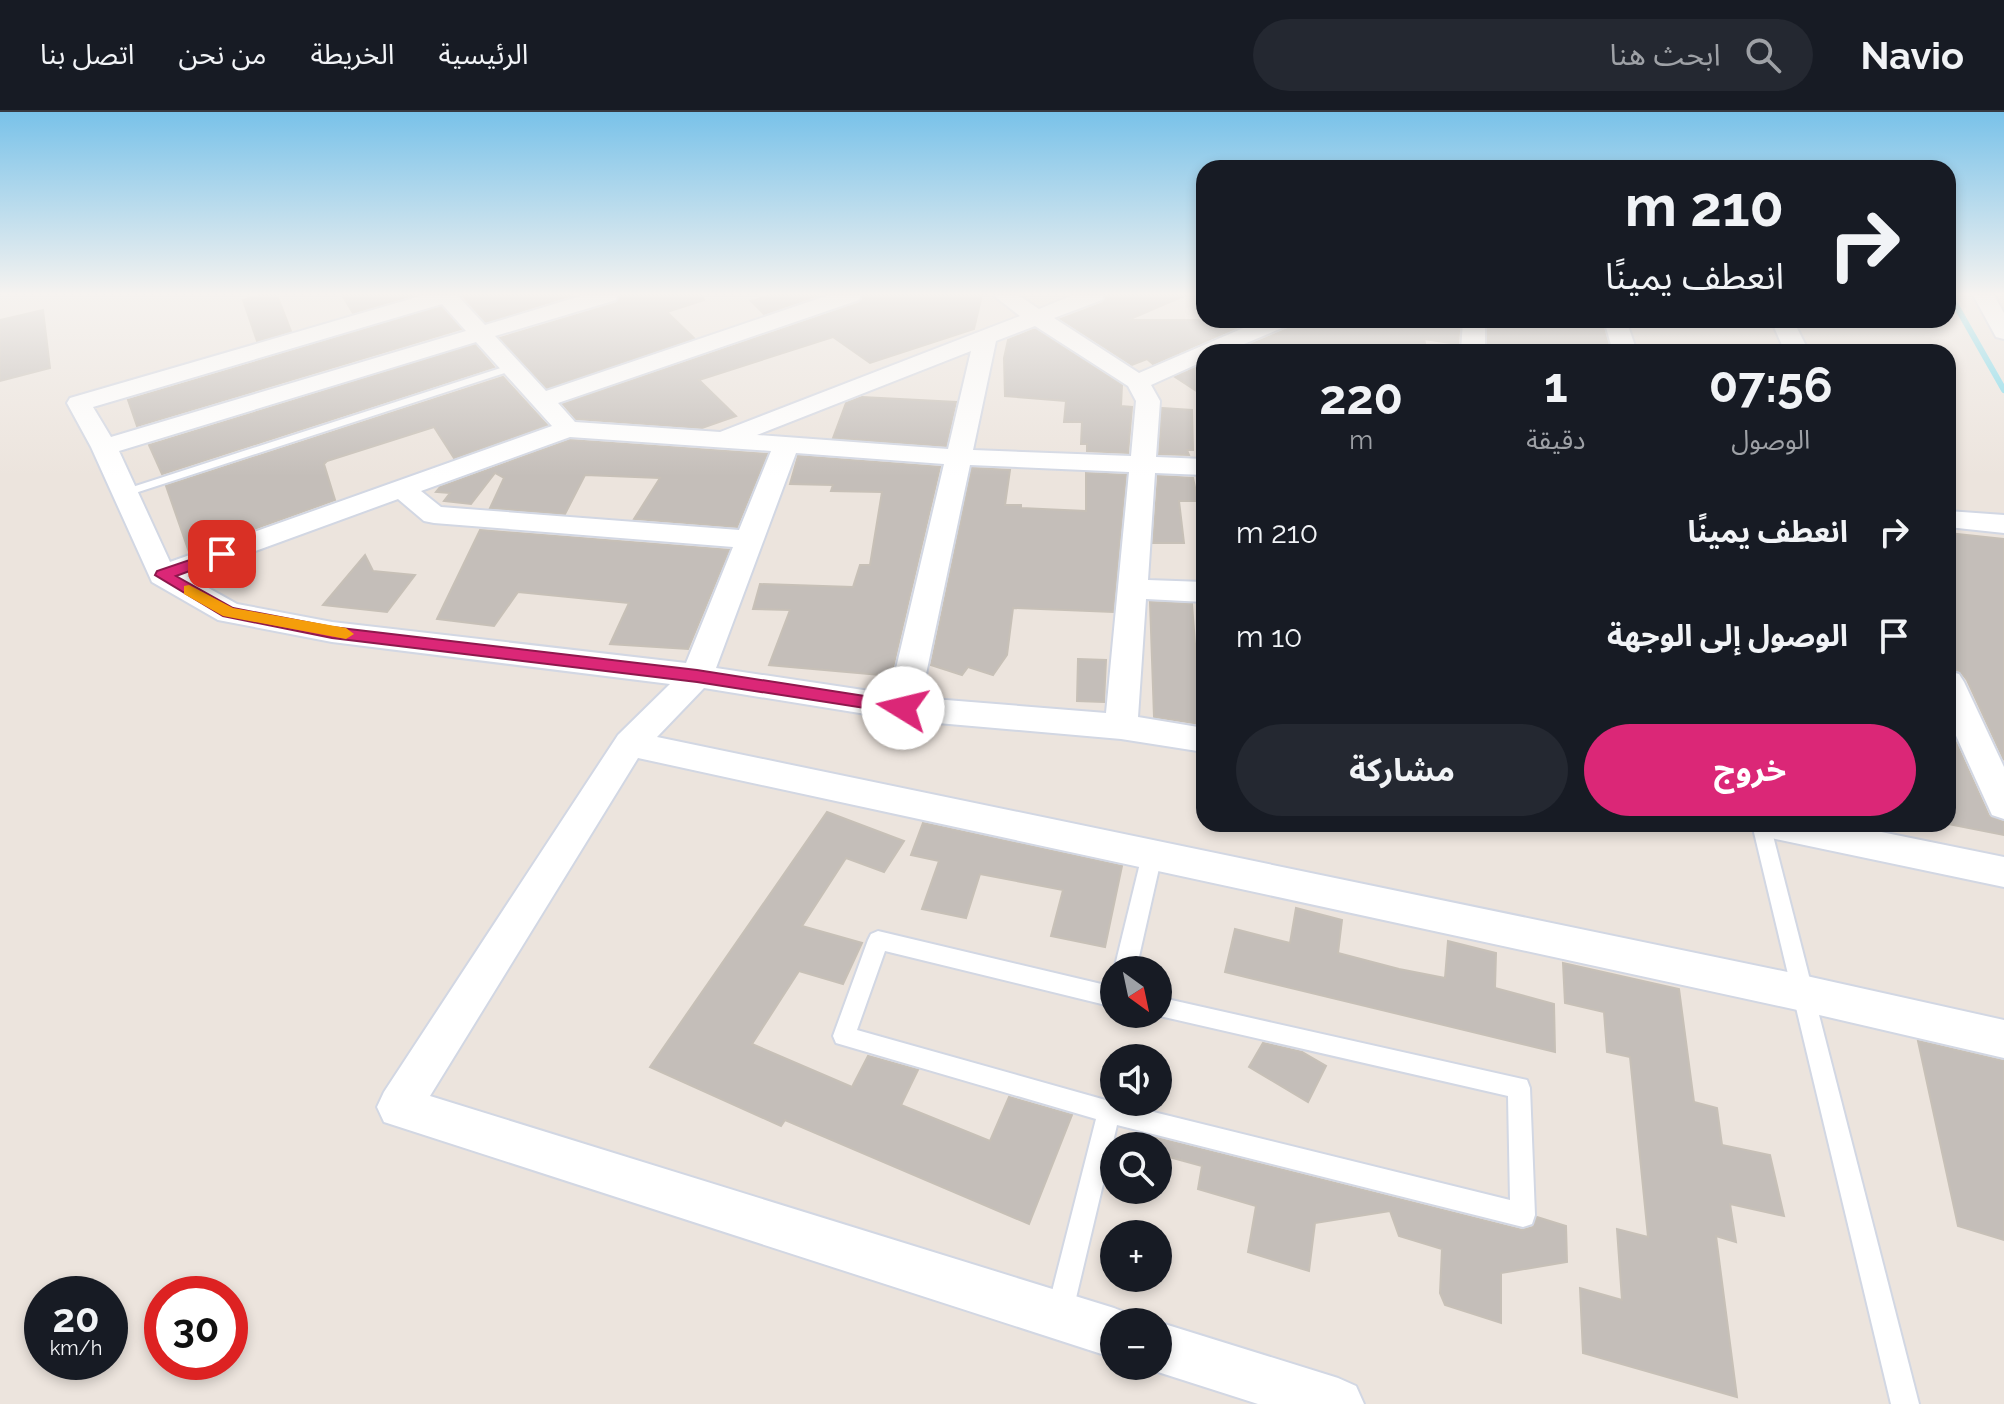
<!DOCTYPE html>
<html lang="ar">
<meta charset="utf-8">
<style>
body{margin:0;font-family:Raleway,"Noto Sans Arabic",sans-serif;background:#242831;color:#f1f3f6;direction:rtl;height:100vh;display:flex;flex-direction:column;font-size:30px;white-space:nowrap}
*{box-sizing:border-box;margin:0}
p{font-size:26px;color:#9ea1a6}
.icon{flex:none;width:44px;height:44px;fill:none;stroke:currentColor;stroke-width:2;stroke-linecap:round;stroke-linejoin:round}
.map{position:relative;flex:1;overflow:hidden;direction:ltr}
.drawer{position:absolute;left:1196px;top:232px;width:760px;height:488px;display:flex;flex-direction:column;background:#171b24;border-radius:24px;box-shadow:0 4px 12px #0003;direction:rtl}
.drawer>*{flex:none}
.guide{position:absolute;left:1196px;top:48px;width:760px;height:168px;border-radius:24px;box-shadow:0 4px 12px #0003;direction:rtl;background:#171b24;color:#f1f3f6;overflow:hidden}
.needle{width:52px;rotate:147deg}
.buttons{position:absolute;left:1100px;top:844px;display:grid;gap:16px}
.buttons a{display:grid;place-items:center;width:72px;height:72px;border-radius:50%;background:#171b24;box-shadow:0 4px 12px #0003;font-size:40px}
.speed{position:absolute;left:24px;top:1164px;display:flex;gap:16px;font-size:40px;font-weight:700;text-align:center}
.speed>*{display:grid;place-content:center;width:104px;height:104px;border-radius:50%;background:#171b24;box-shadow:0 4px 12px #0003;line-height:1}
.speed small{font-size:20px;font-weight:400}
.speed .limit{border:12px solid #d22;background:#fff;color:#111}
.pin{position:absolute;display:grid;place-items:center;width:68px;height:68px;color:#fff;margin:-34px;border-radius:16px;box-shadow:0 4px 12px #0006}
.me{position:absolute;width:88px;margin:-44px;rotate:279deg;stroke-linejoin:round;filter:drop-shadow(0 0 6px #0008)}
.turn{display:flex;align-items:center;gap:28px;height:168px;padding:0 40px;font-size:36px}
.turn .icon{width:104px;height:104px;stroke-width:2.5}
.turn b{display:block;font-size:56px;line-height:68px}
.eta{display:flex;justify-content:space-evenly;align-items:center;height:136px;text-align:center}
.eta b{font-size:48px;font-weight:700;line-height:56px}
.action{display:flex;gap:16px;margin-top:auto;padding:16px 40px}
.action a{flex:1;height:92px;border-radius:48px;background:#db2777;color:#fff;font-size:32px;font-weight:700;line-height:92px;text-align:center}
.action a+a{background:#242831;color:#f1f3f6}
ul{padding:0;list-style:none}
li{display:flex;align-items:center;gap:24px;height:104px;padding:0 40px}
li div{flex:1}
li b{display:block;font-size:30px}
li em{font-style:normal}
header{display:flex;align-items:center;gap:48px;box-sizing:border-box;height:112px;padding:0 40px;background:#171b24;border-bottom:2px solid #363941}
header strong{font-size:38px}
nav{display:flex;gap:44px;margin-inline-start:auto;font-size:28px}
.search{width:560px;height:72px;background:#242831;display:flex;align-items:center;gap:20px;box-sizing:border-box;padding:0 28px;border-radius:44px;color:#9ea1a6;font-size:30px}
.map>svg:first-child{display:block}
</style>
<header>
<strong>Navio</strong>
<div class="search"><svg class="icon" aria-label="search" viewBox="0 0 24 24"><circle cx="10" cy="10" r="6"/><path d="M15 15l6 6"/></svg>ابحث هنا</div>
<nav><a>الرئيسية</a><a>الخريطة</a><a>من نحن</a><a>اتصل بنا</a></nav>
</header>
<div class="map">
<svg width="2004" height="1292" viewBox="0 0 2004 1292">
<rect width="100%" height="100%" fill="#ece4dd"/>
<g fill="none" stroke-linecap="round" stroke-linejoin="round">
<!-- stream -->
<polyline stroke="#73d7ea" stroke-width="6" points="1950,183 2004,278"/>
</g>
<!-- building -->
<g fill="#c4beb9" stroke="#c7c0b7" stroke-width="2">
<polygon points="262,183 277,183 291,219 257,229 243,188"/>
<polygon points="342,183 412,183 353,201"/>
<polygon points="462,183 572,183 486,210"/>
<polygon points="621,183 703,183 704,188 667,200 694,226 547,276 500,226 617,191"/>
<polygon points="772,183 818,183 764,202 751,189"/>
<polygon points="864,183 982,183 974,217 870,251 833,225 699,268 736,304 702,316 576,307 563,292 860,191"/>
<polygon points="1107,183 1186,183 1128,208 1254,208 1153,252 1147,247 1132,253 1061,207 1103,191"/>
<polygon points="441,195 461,217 137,314 128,288"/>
<polygon points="43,198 50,256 0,269 0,208"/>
<polygon points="1295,208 1460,208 1458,232 1424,227 1427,240 1304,233 1317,240 1233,240 1290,216"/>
<polygon points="1488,208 1601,208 1609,236 1545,233 1545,240 1493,240 1493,237 1488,236"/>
<polygon points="1035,217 1122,273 1121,294 1132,295 1128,341 1087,339 1087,332 1081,332 1082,310 1064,310 1066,289 1005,284 1004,246 1008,228"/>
<polygon points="475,233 494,255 162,362 149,333"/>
<polygon points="1204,252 1204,284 1175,265"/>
<polygon points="503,265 547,313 454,346 434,315 327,349 324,352 335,388 189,440 166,374"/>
<polygon points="862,285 956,290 946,334 833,326 846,291"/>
<polygon points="1162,296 1192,298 1193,338 1187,338 1189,343 1159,342"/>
<polygon points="570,328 767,342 737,415 634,407 660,366 585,363 565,402 490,396 504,366 495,361 471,392 444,389 450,381 436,380 440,375"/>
<polygon points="798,344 940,355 891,564 769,553 790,498 753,497 760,472 853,475 860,453 870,453 882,380 831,379 833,373 790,372"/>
<polygon points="972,356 1010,358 1005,393 1021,393 1021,396 1086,399 1086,361 1126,363 1113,500 1013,496 1007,543 993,563 968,555 962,563 931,553"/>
<polygon points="1158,364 1193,366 1198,389 1179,389 1184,431 1153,431"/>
<polygon points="480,418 729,438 688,537 610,532 629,491 518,480 494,514 437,507"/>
<polygon points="1948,421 2004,427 2004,648 1967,568 1960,559 1948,556"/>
<polygon points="365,443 373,459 415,463 387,500 323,493"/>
<polygon points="1150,490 1192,492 1201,612 1154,605"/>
<polygon points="1078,547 1106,548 1104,590 1077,589"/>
<polygon points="1948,613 1989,704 2004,710 2004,723 1948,712"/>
<polygon points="827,700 904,729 884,760 846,746 802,814 862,831 843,872 799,859 752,932 852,975 868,944 918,958 901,993 990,1029 1009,985 1072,1003 1029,1112 785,1008 781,1014 650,955"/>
<polygon points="923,711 1122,754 1105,835 1051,824 1063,778 980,762 966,806 922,797 939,749 911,743"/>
<polygon points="1296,796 1342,808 1338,841 1399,857 1445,866 1448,829 1496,841 1495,876 1554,892 1555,940 1225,860 1235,817 1290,831"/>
<polygon points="1563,851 1679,877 1694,990 1717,996 1722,1033 1770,1043 1784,1104 1730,1092 1736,1130 1716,1124 1737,1285 1583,1241 1580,1176 1622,1188 1617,1117 1648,1125 1630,945 1607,940 1604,900 1565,891"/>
<polygon points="1918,929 2004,949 2004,1128 1958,1114"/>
<polygon points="1263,931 1302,940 1326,954 1308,990 1249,955"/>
<polygon points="1145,1023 1522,1118 1533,1115 1537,1105 1566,1114 1567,1150 1501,1161 1501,1211 1445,1193 1440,1181 1442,1137 1399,1124 1390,1099 1315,1111 1309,1159 1248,1140 1256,1094 1198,1077 1202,1054 1158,1042 1158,1034 1142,1034"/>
</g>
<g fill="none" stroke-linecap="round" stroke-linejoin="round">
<!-- lane casing -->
<g stroke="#d2d7e3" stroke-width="4">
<g id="lane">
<polygon points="510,253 520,256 129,383 119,383 117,380"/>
<polygon points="1752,712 1770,712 1919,1292 1891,1292"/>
<polygon points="1152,735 1159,737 1162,743 1136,858 1114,858 1142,743 1145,737"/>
<polygon points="878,819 1114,875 1114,895 885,839 857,918 1109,989 1510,1088 1508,984 1151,902 1158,902 1158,885 1527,968 1530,976 1535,1103 1532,1112 1523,1115 1117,1013 1072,1203 1068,1212 1059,1216 1050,1212 1046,1203 1096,1007 836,931 833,924 868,828 871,822"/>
</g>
</g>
<!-- street casing -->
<g stroke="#d2d7e3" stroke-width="4">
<g id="street">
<path d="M424 183H457L485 213 584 183H618L616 188 495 224 546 279 829 183H861L859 188 558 291 575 310 720 320 1020 204 993 183H1018L1039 197 1073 183H1104L1102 188 1054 206 1139 261 1262 208H1292L1289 213 1225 240H1204V249L1151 273 1160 289 1156 345 1204 347V363L1155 361 1148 468 1204 470V490L1146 487 1138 605 1204 616V640L1121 627 903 608 704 576 657 625 1802 863 2004 908V946L1802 899 638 646 430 984 1114 1196 1132 1203 1134 1210H1114V1246L384 1010 377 995 384 980 618 623 670 572 332 530 218 508 152 470 91 335 67 291 70 286ZM442 192 466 219 111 325 93 295ZM1035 214 1128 274 1136 289 1131 344 973 338 996 229ZM476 230 552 314 170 450 119 339ZM971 239 948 337 757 323ZM570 325 771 339 739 418 441 395 421 379ZM796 341 944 352 890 582 716 556ZM970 353 1129 360 1106 601 921 586ZM398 387 424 409 434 411 733 435 686 551 332 510 237 492 187 464Z"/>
<polygon points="1973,183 1994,183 2004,201 2004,227 1996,225"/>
<polygon points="1463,208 1485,208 1485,240 1461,240"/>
<polygon points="1604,208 1626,208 1637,240 1613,240"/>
<polygon points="1771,208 1793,208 1809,240 1785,240"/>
<polygon points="1948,399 2004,403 2004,421 1948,415"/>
<polygon points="1948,559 1959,562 1964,570 2004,655 2004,707 1992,703 1948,606"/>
<polygon points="1753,712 1842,712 2004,745 2004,775 1771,726 1758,722"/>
<polygon points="1158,1210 1338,1266 1356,1274 1364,1292 1258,1292 1158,1260 1144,1254 1158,1254"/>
</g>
</g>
<!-- lane -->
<use href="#lane" fill="#fff" fill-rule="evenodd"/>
<!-- street -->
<use href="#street" fill="#fff" fill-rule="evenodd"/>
</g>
<!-- sky -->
<linearGradient id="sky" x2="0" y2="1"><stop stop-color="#79c2e9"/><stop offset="0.5" stop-color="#f6f3f0"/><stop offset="1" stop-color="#f6f3f0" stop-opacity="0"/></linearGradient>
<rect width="2004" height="364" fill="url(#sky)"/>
<!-- route -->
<polygon fill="#db2777" stroke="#8e194d" stroke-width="2" points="222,437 230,442 228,445 176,464 233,496 332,515 697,558 903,590 912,596 903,602 697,570 332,526 223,504 155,463 157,459"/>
<!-- slow -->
<polygon fill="#f59e0b" points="189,473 233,496 346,516 354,522 346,527 223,504 184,482 184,474"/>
</svg>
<div class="buttons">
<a><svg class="needle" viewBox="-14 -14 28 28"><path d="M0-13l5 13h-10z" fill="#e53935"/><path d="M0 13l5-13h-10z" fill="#9ea1a6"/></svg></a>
<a><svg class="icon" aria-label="sound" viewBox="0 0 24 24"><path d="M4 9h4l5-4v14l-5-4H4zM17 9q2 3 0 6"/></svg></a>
<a><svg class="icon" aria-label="search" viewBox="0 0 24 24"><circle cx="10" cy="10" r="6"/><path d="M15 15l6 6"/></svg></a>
<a>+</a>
<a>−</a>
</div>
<div class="speed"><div>20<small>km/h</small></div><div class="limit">30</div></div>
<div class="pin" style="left:222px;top:442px;background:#d93025"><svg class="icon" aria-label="arrive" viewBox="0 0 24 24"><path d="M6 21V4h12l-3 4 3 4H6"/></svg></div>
<svg class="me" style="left:903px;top:596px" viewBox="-20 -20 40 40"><circle r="19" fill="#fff"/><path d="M0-13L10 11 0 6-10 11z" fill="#db2777"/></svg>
<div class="guide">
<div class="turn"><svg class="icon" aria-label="right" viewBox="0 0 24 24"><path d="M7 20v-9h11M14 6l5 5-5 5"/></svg><div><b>210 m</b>انعطف يمينًا</div></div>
</div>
<section class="drawer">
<div class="eta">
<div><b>07:56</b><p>الوصول</p></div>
<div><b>1</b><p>دقيقة</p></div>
<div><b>220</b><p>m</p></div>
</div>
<ul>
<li><svg class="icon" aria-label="right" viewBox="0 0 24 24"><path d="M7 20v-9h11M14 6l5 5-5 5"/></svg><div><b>انعطف يمينًا</b></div><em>210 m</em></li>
<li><svg class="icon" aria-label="arrive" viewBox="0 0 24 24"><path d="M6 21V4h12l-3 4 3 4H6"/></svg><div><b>الوصول إلى الوجهة</b></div><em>10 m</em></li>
</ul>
<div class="action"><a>خروج</a><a>مشاركة</a></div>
</section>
</div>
